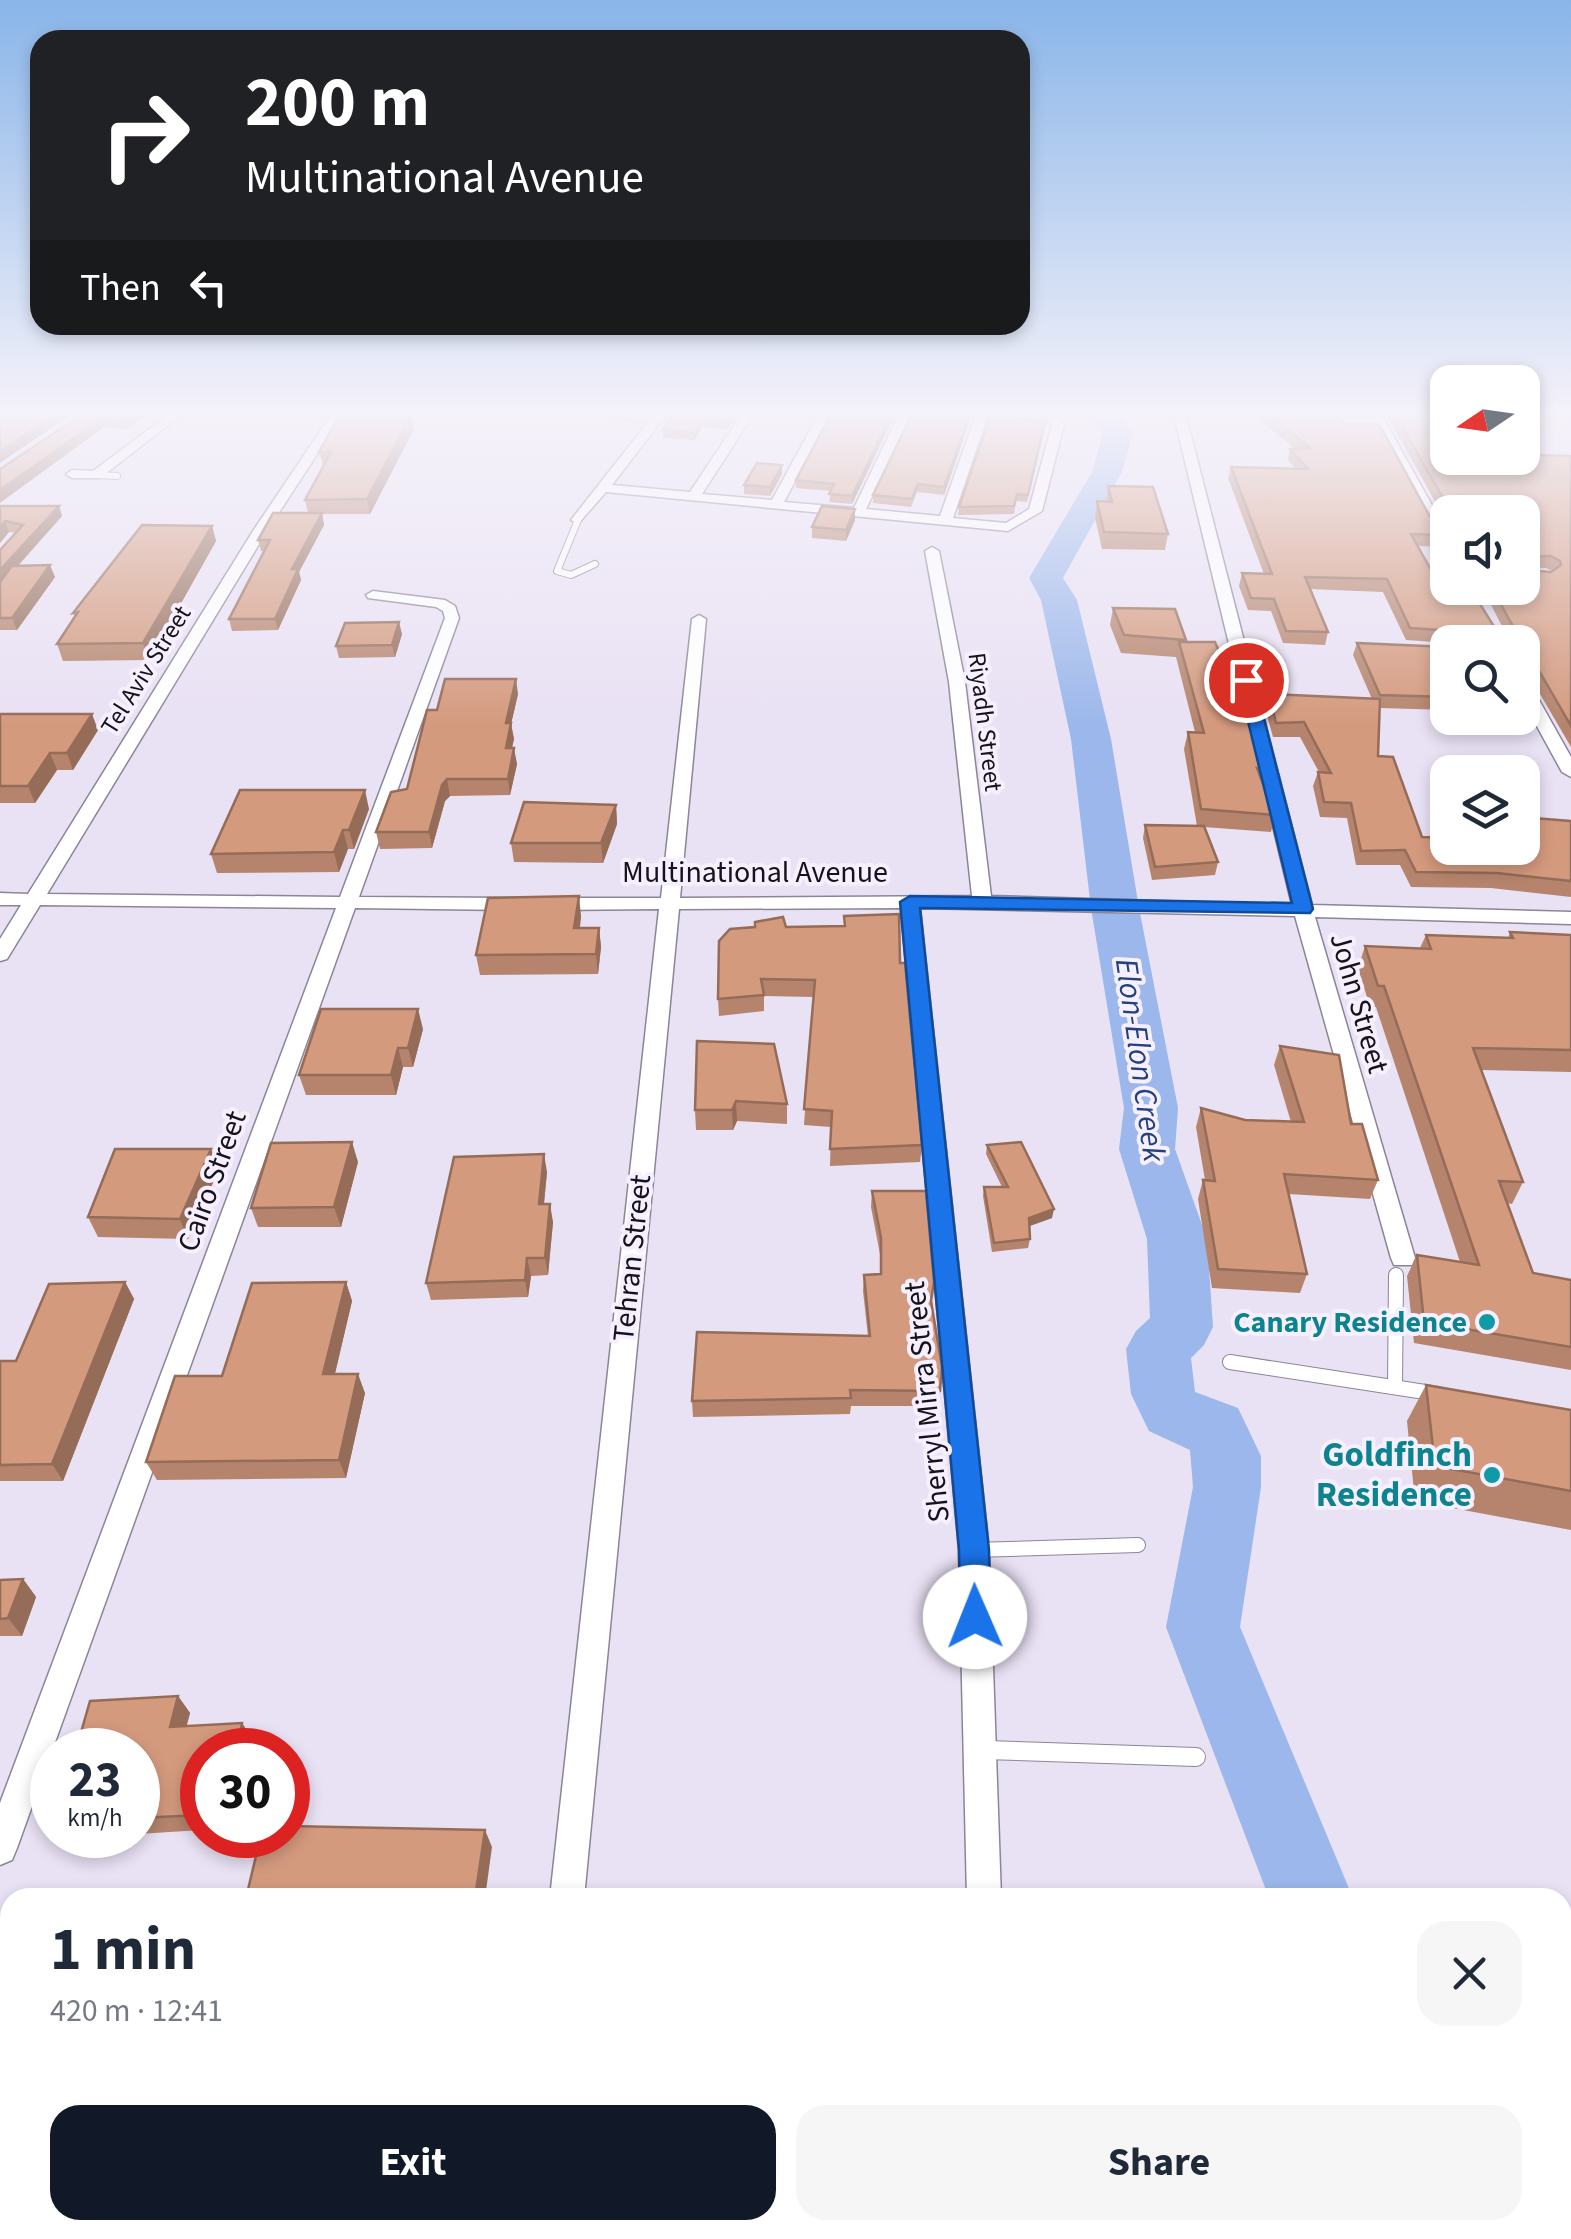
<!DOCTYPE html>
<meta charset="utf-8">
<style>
body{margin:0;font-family:"Source Sans 3",sans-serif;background:#f6f6f7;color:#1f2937;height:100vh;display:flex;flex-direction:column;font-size:38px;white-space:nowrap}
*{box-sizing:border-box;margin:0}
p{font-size:32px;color:#747a83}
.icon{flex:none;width:55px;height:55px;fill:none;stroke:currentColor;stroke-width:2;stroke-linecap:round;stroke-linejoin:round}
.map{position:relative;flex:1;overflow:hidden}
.side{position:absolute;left:0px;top:1888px;width:1572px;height:352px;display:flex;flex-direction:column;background:#fff;border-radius:30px 30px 0 0;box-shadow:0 5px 15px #0003}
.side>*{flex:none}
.guide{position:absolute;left:30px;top:30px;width:1000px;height:305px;border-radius:30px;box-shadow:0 5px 15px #0003;background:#202124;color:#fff;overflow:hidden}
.needle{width:65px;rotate:257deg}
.controls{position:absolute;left:1430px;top:365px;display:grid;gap:20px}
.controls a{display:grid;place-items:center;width:110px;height:110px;border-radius:20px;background:#fff;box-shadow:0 5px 15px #0003;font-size:50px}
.speed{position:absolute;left:30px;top:1728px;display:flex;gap:20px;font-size:50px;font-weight:700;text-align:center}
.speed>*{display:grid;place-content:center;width:130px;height:130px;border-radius:50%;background:#fff;box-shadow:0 5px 15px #0003;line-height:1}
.speed small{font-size:25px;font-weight:400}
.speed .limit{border:15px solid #d22;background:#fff;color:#111}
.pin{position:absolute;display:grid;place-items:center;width:85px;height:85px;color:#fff;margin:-42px;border:5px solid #fff;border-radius:50%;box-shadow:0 2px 10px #0007}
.me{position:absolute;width:110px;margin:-55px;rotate:359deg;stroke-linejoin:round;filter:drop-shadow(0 0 8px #0008)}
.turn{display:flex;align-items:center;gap:35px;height:210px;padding:0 50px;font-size:45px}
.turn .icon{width:130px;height:130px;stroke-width:2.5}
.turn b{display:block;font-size:70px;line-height:85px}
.then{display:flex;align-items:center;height:95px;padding:0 50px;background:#0003;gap:20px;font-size:38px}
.round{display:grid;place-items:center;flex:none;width:105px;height:105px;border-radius:30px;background:#f6f6f7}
.summary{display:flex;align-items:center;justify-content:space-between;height:170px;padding:0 50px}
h1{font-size:60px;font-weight:700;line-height:75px}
.button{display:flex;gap:20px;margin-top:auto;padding:20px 50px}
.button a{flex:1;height:115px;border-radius:30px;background:#111827;color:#fff;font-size:40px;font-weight:700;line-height:115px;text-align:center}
.button a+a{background:#f6f6f7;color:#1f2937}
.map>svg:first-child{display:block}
</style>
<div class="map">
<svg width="1571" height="2239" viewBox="0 0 1571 2239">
<rect width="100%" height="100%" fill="#e9e1f4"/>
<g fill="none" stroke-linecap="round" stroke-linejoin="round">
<!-- river -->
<g fill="#9bb7eb" fill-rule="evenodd">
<polygon points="1088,412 1117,412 1133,433 1122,472 1063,578 1077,600 1111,739 1139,908 1178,1108 1175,1149 1207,1239 1213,1327 1204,1345 1191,1358 1195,1392 1238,1408 1261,1456 1261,1487 1240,1627 1353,1898 1269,1898 1166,1627 1193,1487 1190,1450 1149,1431 1131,1394 1126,1349 1136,1331 1150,1318 1147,1239 1119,1149 1124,1108 1091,908 1071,739 1041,600 1029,578 1092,472 1103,433"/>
<polygon points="1409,2230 1507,2230 1511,2239 1412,2239"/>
</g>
<!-- service-far2 casing -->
<g stroke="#8c8596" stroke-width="8">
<g id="service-far2">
<polyline points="96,475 117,476"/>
<polyline points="578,520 557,571 571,575 595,564"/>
</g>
</g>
<!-- service-far1 casing -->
<g stroke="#8c8596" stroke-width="16">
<g id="service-far1">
<polyline points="1230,1362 1438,1394"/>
<polyline points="1395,1387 1396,1275"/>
<polyline points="974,1550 1138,1545"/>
</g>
</g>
<!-- service casing -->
<g stroke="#8c8596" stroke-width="20">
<polyline id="service" points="985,1750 1196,1757"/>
</g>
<!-- minor casing -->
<g stroke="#8c8596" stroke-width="3">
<g id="minor">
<polygon points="172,412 185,412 100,478 72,478 66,474 72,470 93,471"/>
<polygon points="333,412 344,413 267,531 47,894 340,897 445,618 443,611 436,607 368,598 366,595 373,591 445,600 455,606 459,618 359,897 518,898 528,904 518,910 355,908 17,1848 12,1860 0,1865 0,1803 336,908 40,905 7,959 0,961 0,939 21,905 0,905 0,893 28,894 253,531"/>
<polygon points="586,412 654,415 668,412 612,485 690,492 743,412 755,412 702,494 772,500 820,412 832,412 784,502 854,508 900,412 912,412 866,509 940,516 977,412 989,412 953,518 1006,523 1029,509 1052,425 1041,412 1053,412 1064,425 1042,511 1008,531 606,492 578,524 571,520 648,422"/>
<polygon points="1173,412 1185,412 1312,905 1571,912 1571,924 1315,917 1415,1258 1412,1265 1394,1265 1391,1258 1295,916 920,908 989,1550 1001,1898 967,1898 959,1550 901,908 679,909 584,1898 550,1898 659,909 550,910 540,904 550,898 661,898 692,619 699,615 706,619 680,898 972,896 949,682 925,551 932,547 939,551 965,682 991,896 1292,905"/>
<polygon points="1368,412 1380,412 1448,534 1448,551 1441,547"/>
<polygon points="1539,412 1571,412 1571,416"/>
<polygon points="1522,679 1530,684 1571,757 1571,777 1562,772 1522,699"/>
<polygon points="513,2230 553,2230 552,2239 512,2239"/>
</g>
</g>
<!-- service-far2 -->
<use href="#service-far2" stroke="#fff" stroke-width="6"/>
<!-- service-far1 -->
<use href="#service-far1" stroke="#fff" stroke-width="14"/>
<!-- service -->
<use href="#service" stroke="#fff" stroke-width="18"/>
<!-- minor -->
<use href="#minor" fill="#fff" fill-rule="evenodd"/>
</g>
<!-- wall -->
<g fill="#b6846c" fill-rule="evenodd">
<polygon points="86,412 150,412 127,429 104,427"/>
<polygon points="675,412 739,412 727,429 702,427 694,440 663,438 663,430"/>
<polygon points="896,412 852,504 829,502 831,491 796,488 796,480"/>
<path d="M1262 412H1329L1440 535 1437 547 1418 546 1440 586 1498 633 1505 632 1488 599 1492 588H1522V512H1448V525L1385 412H1448V458L1527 455 1571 456V747L1533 682 1524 677 1523 686 1533 704 1528 717H1522V642L1448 643 1406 640 1383 592 1310 589 1328 632 1325 645 1283 643 1271 611 1248 610 1239 586 1242 573 1264 574 1228 478 1231 467 1296 469 1288 460 1290 449 1294 448 1260 420ZM1546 568 1552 571 1524 570V569Z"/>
<polygon points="972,414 944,495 917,492 911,507 873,503 873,495"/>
<polygon points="411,415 414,429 370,514 322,514 324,525 299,572 301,580 278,630 232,631 229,619 264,551 261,551 258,540 308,513 305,500 323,466 319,452"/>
<polygon points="1045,422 1027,502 1016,501 1014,514 958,515 959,507"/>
<polygon points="782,465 782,474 770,496 744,494 744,485"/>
<polygon points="1108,486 1168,534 1165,550 1102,549 1095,518 1097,501 1106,502"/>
<polygon points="0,506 59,506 62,516 18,566 55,577 17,630 0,630 0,550 16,533 9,532 0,543"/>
<polygon points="855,509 855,520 846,541 812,538 812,527"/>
<polygon points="212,526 216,541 149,660 63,661 57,644 75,617 73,613"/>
<polygon points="1113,608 1186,640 1186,642 1264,769 1261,779 1275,815 1271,832 1204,827 1218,862 1215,875 1152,880 1143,838 1145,825 1197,826 1184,749 1188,732 1195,732 1176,657 1121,653 1110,625"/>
<polygon points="402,634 395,657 339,658 336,646"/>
<polygon points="1357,643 1448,647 1448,710 1380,708 1378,756 1422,837 1448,848 1571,821 1571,897 1491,888 1411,887 1400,865 1356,865 1347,818 1320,817 1313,786 1318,772 1319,772 1300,737 1273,737 1265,708 1269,694 1372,699 1353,655"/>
<polygon points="518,694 511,724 514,739 512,748 517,764 510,795 450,796 445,801 432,848 380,849 376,832 407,789 437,710"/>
<polygon points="0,714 98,730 73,770 57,770 35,803 0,803"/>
<polygon points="616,805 617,824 603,863 514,862 511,843"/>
<polygon points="369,809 354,849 348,849 339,872 217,873 211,854"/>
<polygon points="581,916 580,928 599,928 601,947 598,974 480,975 476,955"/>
<polygon points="786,927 900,963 922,1145 920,1162 830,1166 831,1127 804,1125 813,997 764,996 764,1011 719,1016 718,999"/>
<polygon points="1510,932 1571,935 1571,1072 1481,1070 1523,1182 1512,1204 1507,1203 1533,1273 1571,1280 1571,1370 1414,1343 1407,1276 1417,1255 1460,1262 1376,1007 1370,1007 1358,968 1365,946 1420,948 1426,935 1508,938"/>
<polygon points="423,1029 413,1067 403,1067 396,1095 306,1095 299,1075"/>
<polygon points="774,1044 787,1104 787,1124 737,1121 733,1130 696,1130 695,1110"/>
<polygon points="1280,1046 1351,1124 1378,1180 1370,1199 1289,1194 1307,1274 1300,1293 1212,1288 1198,1199 1203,1180 1205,1180 1196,1127 1201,1108 1245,1120 1291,1122 1274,1065"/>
<polygon points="987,1145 1052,1218 1029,1226 1030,1239 1028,1248 992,1252 983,1196 984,1187 1002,1187 986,1154"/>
<polygon points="358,1162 341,1227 258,1227 251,1208"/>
<polygon points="219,1169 188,1239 98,1237 88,1217"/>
<polygon points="547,1172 544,1204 553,1222 548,1275 531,1276 528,1297 431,1300 426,1283"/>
<polygon points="872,1191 931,1304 942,1367 938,1406 851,1406 850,1414 693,1417 692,1401 868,1336 863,1291 864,1275 880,1274 880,1254 871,1207"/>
<polygon points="125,1282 134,1299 63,1481 0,1481 0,1361 16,1361"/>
<polygon points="346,1282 352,1301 335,1374 365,1393 346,1478 157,1480 146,1462 222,1376"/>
<polygon points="1426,1385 1571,1410 1571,1530 1415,1501 1407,1421"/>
<polygon points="23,1579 36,1597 22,1636 0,1636 0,1580"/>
<polygon points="178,1696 190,1713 186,1726 242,1723 253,1740 202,1750 202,1830 138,1834 138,1750"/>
<polygon points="66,1835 125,1835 69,1838"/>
<polygon points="0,1994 10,1994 10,2152 0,2153"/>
</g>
<!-- shaded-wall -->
<g fill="#946c58">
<polygon points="59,412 75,412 0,463 0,452"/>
<polygon points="135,412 150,412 127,429 124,420"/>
<polygon points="733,412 739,412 727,429 727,422"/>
<polygon points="893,412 896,412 852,504 852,496"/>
<polygon points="971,412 972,414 944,495 944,487"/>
<polygon points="411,415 414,429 370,514 367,499"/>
<polygon points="102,418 104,427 0,503 0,490"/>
<polygon points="702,420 702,427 694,440 694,433"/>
<polygon points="782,465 782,474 770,496 770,487"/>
<polygon points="59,506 62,516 0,585 0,570"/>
<polygon points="855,509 855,520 846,541 846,530"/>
<polygon points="322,513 324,525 299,572 301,580 278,630 275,619 292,569"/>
<polygon points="5,521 9,532 0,543 0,528"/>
<polygon points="212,526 216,541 149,660 143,643"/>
<polygon points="50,565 55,577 17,630 12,618"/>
<polygon points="399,622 402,634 395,657 392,645"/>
<polygon points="516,679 518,694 511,724 514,739 508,764 506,748 506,723"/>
<polygon points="92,714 98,730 73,770 67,753"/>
<polygon points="514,748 517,764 510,795 508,779"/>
<polygon points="50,753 57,770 35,803 28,786"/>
<polygon points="447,779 450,796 445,801 432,848 429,832 442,785"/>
<polygon points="365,790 369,809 354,849 349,830"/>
<polygon points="616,805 617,824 603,863 601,843"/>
<polygon points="343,830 348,849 339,872 334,852"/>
<polygon points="579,896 581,916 577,947 574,928"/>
<polygon points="599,928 601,947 598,974 596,954"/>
<polygon points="418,1009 423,1029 413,1067 408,1048"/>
<polygon points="398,1048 403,1067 396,1095 391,1075"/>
<polygon points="736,1101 737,1121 733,1130 732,1110"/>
<polygon points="352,1142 358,1162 341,1227 334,1207"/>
<polygon points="211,1149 219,1169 188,1239 180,1219"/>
<polygon points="544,1154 547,1172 542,1222 539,1204"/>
<polygon points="550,1204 553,1222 548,1275 545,1258"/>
<polygon points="1054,1209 1052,1218 1027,1227 1029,1218"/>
<polygon points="527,1258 531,1276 528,1297 525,1280"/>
<polygon points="125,1282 134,1299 63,1481 52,1464"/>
<polygon points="346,1282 352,1301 330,1394 323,1374"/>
<polygon points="358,1374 365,1393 346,1478 339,1460"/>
<polygon points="23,1579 36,1597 22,1636 8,1618"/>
<polygon points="178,1696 190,1713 182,1744 170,1727"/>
<polygon points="242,1723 253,1740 250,1750 237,1750"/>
<polygon points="485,1830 492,1847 485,1898 475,1898"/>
<polygon points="362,2230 375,2230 373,2239 360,2239"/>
</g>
<!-- building -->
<g fill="#d49a7e" stroke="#946c58" stroke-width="2.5" fill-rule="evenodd">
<polygon points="0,412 59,412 0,452"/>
<polygon points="86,412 135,412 124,420 102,418 0,490 0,469"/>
<polygon points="675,412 733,412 727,422 702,420 694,433 663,430"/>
<polygon points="832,412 893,412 852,496 829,494 834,484 796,480"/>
<polygon points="913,412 971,412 944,487 918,484 912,499 873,495"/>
<path d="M1266 412H1329L1345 424H1379L1440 535 1411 534 1440 586H1448V588H1470L1498 633 1515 630 1492 588H1522V512H1451L1394 412H1448V458H1522V449L1527 455 1571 456V726L1538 669 1526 662 1523 686 1533 704H1522V642H1456L1455 631 1410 628 1387 579 1305 577 1328 632 1286 631 1274 599 1251 598 1242 573 1272 574 1231 467 1308 469 1290 449 1310 448ZM1551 556 1560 561 1561 565 1551 572 1524 570V557Z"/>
<polygon points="991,414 1045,422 1028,495 1017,494 1014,506 959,507"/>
<polygon points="340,415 411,415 367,499 305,500 331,452 319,452"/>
<polygon points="757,463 782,465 770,487 744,485"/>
<polygon points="1108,486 1153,487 1168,534 1104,532 1097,501 1112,502"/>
<polygon points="0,506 59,506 0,570 0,550 23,525 5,521 0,528"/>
<polygon points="822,506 855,509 846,530 812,527"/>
<polygon points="273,513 322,513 292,569 298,569 275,619 229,619 270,540 258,540"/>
<polygon points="142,525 212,526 143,643 57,644 78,612 73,613"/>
<polygon points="50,565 12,618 0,618 0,582 12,566"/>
<polygon points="1113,608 1175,609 1186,640 1124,635"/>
<polygon points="399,622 392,645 336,646 345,623"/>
<polygon points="1179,642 1215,642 1226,668 1239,668 1264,769 1257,768 1275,815 1201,809 1188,732 1204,733"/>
<polygon points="1357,643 1448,647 1448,697 1380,695"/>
<polygon points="445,679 516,679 506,723 511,723 506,748 514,748 508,779 447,779 442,785 429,832 376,832 391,792 407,789 427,710 437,710"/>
<polygon points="1269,694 1380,699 1378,756 1393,757 1422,837 1448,838 1448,848 1522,848 1522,817 1571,821 1571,881 1497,873 1416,872 1405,850 1361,851 1351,803 1324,802 1318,772 1331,773 1304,722 1276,723"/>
<polygon points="0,714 92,714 67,753 50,753 28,786 0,786"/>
<polygon points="240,790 365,790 349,830 343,830 334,852 211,854"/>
<polygon points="524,802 616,805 601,843 511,843"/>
<polygon points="1145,825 1204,826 1218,862 1155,867"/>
<polygon points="579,896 574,928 599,928 596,954 476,955 488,898"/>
<polygon points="899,914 900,963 905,963 922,1145 830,1149 832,1111 804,1109 815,980 761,979 764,995 718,999 719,941 730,929 755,927 755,922 783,917 786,927 845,926 844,916"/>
<polygon points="1510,932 1571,935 1571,1050 1473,1048 1523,1182 1499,1181 1533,1273 1571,1280 1571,1347 1424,1322 1417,1255 1479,1265 1384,986 1378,986 1365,946 1431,949 1426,935 1513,938"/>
<polygon points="321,1009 418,1009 408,1048 398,1048 391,1075 299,1075"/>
<polygon points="697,1041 774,1044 787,1104 736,1101 732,1110 695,1110"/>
<polygon points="1280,1046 1339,1055 1351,1124 1362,1124 1378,1180 1284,1174 1307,1274 1218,1269 1203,1180 1215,1181 1201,1108 1245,1120 1304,1122"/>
<polygon points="352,1142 334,1207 251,1208 271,1143"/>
<polygon points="1021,1142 1054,1209 1029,1218 1030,1239 994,1243 984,1187 1008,1187 987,1145"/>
<polygon points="115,1149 211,1149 180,1219 88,1217"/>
<polygon points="544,1154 539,1204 550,1204 545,1258 527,1258 525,1280 426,1283 454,1157"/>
<polygon points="872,1191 926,1191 934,1282 931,1301 942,1367 940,1391 850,1390 851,1398 692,1401 697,1332 870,1336 864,1275 881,1274 881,1238"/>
<polygon points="125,1282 52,1464 0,1465 0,1361 16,1361 49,1284"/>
<polygon points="346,1282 323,1374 358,1374 339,1460 146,1462 175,1376 222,1376 252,1283"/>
<polygon points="1426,1385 1571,1410 1571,1491 1435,1466"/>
<polygon points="23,1579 8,1618 0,1619 0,1580"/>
<polygon points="178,1696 170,1727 242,1723 237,1750 202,1750 202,1815 138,1818 138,1750 76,1750 90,1701"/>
<polygon points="288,1826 485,1830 475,1898 246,1898 261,1835 288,1835"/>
<polygon points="0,1994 10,1994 10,2140 0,2141"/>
<polygon points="167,2230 362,2230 360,2239 165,2239"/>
</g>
<!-- sky -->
<linearGradient id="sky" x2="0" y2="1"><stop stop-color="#89b5e9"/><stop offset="0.57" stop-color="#f5f2fa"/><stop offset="1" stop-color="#f5f2fa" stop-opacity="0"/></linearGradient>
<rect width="1571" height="725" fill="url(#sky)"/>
<!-- route -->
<polygon fill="#1a73e8" stroke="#114b97" stroke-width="2.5" points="1246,675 1254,680 1313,909 1310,913 920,908 989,1550 990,1617 986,1627 975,1631 964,1627 960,1617 959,1550 900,902 910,896 1292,903 1238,680"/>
<!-- markers -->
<g fill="#0f9aa8" stroke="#f6efff" stroke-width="4">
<circle cx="1487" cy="1322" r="10"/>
<circle cx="1492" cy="1475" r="10"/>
</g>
<g text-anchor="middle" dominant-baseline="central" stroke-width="8" stroke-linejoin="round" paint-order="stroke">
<!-- far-street labels -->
<g font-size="25" fill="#151319" stroke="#f6efff">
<text transform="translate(146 670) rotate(-58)">Tel Aviv Street</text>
<text transform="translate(985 722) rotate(83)">Riyadh Street</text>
</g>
<!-- street labels -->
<g font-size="30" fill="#151319" stroke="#f6efff">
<text x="755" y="872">Multinational Avenue</text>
<text transform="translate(1359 1003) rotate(74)">John Street</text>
<text transform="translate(212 1181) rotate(-70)">Cairo Street</text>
<text transform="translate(632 1258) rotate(-84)">Tehran Street</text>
<text transform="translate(927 1402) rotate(-96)">Sherryl Mirra Street</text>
</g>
<!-- culture labels -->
<g font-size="30" font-weight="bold" fill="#0d838f" stroke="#f6efff" text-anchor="end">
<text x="1467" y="1322">Canary Residence</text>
</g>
<!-- water labels -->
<g font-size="32" font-style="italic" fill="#23417f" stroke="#f6efff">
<text transform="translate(1140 1060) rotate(82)">Elon-Elon Creek</text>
</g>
<!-- near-culture labels -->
<g font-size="35" font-weight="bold" fill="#0d838f" stroke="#f6efff" text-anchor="end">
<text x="1472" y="1455">Goldfinch<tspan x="1472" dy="40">Residence</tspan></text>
</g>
</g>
</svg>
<div class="controls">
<a><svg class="needle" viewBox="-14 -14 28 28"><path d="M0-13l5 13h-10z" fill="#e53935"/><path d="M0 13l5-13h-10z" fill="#747a83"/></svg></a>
<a><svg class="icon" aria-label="sound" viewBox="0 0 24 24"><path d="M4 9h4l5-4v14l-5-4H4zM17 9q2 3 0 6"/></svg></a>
<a><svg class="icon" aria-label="search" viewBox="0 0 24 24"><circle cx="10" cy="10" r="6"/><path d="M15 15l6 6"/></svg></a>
<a><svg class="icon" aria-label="layers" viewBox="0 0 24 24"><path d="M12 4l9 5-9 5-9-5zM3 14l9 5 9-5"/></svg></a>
</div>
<div class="speed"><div>23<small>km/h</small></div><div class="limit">30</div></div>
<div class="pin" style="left:1246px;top:680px;background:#d93025"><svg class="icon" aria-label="arrive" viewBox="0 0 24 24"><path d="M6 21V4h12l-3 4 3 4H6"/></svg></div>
<svg class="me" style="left:975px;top:1617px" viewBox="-20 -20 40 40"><circle r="19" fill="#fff"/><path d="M0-13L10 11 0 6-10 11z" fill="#1a73e8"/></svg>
<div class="guide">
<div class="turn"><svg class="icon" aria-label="right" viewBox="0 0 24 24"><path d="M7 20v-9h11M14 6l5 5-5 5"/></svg><div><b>200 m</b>Multinational Avenue</div></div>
<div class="then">Then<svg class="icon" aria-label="left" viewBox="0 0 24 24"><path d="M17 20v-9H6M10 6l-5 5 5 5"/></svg></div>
</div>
<section class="side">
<div class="summary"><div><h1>1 min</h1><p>420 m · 12:41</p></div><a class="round"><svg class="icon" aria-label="close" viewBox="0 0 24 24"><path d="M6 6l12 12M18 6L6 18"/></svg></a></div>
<div class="button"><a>Exit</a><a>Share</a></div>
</section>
</div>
